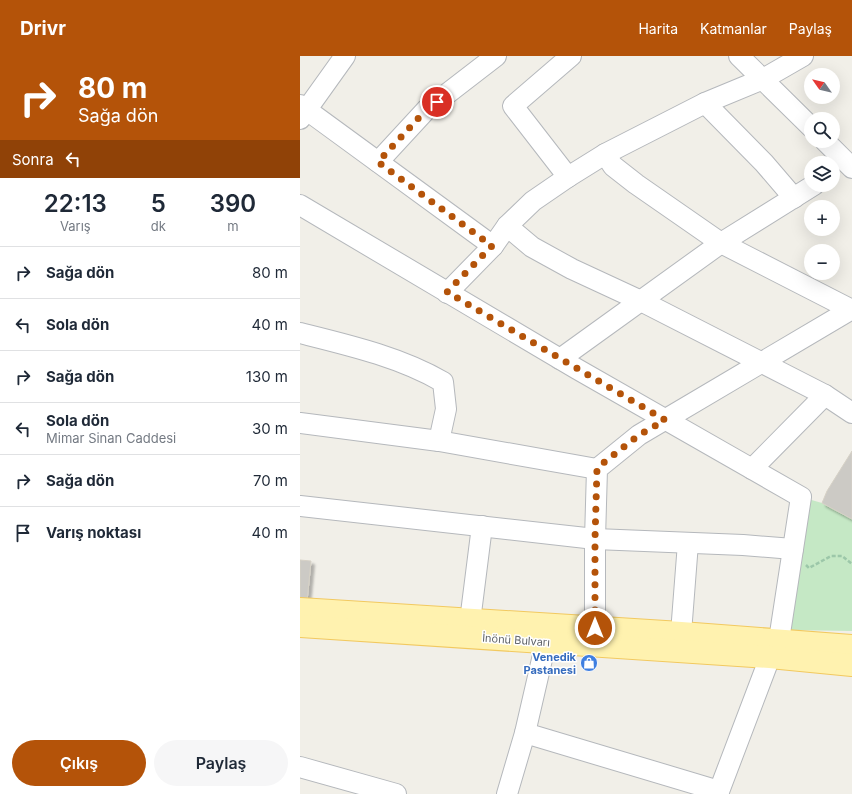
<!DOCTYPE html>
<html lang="tr">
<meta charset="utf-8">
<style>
body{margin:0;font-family:Inter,sans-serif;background:#f6f6f7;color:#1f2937;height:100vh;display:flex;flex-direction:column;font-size:15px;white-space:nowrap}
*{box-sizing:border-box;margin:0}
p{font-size:13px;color:#747a83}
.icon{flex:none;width:22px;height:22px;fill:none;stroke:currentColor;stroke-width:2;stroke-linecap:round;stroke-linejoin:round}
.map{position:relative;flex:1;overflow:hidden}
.drawer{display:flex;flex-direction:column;background:#fff;width:300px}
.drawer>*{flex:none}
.top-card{background:#b45309;color:#fff;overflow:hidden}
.needle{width:26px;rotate:304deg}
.controls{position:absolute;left:504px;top:12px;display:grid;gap:8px}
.controls a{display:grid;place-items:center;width:36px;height:36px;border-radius:50%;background:#fff;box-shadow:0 4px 16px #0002;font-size:20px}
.pin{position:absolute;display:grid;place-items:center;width:34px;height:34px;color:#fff;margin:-17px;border:2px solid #fff;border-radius:50%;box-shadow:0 1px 4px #0007}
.me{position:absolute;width:44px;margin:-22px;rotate:0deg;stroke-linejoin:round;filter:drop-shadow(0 0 3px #0008)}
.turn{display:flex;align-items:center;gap:14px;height:84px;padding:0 12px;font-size:18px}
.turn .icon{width:52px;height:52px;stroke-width:2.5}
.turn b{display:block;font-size:28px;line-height:34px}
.then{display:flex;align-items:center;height:38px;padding:0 12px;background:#0003;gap:8px;font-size:15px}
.eta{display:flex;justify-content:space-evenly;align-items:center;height:68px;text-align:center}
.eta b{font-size:24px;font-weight:600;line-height:28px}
.cta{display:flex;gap:8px;margin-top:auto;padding:8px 12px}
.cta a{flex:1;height:46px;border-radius:24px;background:#b45309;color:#fff;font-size:16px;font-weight:600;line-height:46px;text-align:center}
.cta a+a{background:#f6f6f7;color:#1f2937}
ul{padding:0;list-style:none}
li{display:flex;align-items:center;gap:12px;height:52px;padding:0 12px;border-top:1px solid #e0e1e3}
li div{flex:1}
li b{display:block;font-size:15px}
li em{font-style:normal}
header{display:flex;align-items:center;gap:24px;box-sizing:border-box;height:56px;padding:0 20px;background:#b45309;color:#fff}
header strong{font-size:19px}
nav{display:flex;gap:22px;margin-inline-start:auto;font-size:14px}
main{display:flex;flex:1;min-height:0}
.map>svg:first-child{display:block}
</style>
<header>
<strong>Drivr</strong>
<nav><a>Harita</a><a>Katmanlar</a><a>Paylaş</a></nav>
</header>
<main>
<section class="drawer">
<div class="top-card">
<div class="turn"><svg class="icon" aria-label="right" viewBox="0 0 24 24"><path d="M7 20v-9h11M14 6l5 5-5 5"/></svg><div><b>80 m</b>Sağa dön</div></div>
<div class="then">Sonra<svg class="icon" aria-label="left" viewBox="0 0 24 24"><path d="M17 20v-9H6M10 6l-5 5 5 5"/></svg></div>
</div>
<div class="eta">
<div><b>22:13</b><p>Varış</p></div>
<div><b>5</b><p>dk</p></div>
<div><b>390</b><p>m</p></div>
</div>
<ul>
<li><svg class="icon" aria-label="right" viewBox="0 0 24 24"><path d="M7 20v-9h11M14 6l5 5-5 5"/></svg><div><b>Sağa dön</b></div><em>80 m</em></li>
<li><svg class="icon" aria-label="left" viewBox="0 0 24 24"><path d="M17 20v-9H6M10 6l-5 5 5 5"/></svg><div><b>Sola dön</b></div><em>40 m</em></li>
<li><svg class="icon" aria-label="right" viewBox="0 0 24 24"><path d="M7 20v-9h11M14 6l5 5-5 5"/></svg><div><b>Sağa dön</b></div><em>130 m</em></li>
<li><svg class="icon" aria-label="left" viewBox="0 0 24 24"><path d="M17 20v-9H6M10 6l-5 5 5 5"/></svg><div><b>Sola dön</b><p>Mimar Sinan Caddesi</p></div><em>30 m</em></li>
<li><svg class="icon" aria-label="right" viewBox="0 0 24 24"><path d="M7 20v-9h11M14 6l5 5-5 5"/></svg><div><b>Sağa dön</b></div><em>70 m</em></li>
<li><svg class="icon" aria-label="arrive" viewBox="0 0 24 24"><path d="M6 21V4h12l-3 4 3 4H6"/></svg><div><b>Varış noktası</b></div><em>40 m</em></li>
</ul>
<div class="cta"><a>Çıkış</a><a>Paylaş</a></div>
</section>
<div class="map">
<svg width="552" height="738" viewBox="0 0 552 738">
<defs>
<filter id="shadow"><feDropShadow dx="3.5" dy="3.5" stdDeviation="1" flood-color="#0004"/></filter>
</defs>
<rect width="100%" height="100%" fill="#f1efe8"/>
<!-- green -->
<polygon fill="#c5e8c5" points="501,441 522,447 552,463 552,575 487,574"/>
<!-- building -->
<g fill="#cccac5" stroke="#d6d1c6" filter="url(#shadow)">
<polygon points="552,395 552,463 522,447 527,435"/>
<polygon points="0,504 11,505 7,545 0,545"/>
</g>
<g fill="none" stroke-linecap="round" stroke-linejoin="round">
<!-- minor casing -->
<g stroke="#b5b8bc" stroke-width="22">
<g id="minor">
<polyline points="439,0 511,71"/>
<polyline points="405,47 464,107 494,142"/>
<polyline points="0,49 193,190"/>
<polyline points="0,63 45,0"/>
<polyline points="525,85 552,112"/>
<polyline points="305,98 313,110 336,128 421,187 552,254"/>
<polyline points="78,106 126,54 196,0"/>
<polyline points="268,121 213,50 271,0"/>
<polyline points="0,149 277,313 501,441 479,584"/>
<polyline points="207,170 232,191 272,213 341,245 525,339 552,357"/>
<polyline points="147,237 193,190 207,170 233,145 268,121 305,98 405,47 463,23 503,0"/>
<path d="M0 277C48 289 100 301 143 326L146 353 139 385"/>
<polyline points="260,303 421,187 514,129"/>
<polyline points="0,367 139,385 297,413"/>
<polyline points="452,413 525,339"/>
<polyline points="0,450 295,483 443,489 493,493"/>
<polyline points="170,565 182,470"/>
<polyline points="295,572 295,483 297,413 339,379 552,253"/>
<polyline points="381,577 388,487"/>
<polyline points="225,677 419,735"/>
<polyline points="0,711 96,738"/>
<polyline points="207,738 225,677 246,586"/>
<polyline points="418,738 470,601"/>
</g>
</g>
<!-- major casing -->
<g stroke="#f2c960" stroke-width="24">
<g id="major">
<polyline points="0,553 381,577 552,590"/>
<polyline points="0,570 470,601 552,609"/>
</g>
</g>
<!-- path -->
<polyline stroke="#9cc7a9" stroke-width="2.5" stroke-dasharray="4 2" stroke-linecap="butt" points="506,509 509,512 531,500 542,500 552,508"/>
<!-- minor -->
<use href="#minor" stroke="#fff" stroke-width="20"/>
<!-- major -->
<use href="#major" stroke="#fff2af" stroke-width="22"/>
</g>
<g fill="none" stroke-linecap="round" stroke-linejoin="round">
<!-- route -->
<polyline stroke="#b45309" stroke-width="7" stroke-dasharray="0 12.6" points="137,46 126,54 78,106 192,190 147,236 365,364 339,379 297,412 295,483 295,572"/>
</g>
<!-- icons -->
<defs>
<g id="shop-disc" transform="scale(0.9)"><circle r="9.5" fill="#3f7fe0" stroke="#fff"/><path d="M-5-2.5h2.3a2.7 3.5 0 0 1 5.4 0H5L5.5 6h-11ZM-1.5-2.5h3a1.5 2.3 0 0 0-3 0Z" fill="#fff"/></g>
</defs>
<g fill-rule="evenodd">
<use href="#shop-disc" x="289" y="607"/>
</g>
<g text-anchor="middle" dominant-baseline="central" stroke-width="3" stroke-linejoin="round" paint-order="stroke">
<!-- street labels -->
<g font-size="11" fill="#5f6368" stroke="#fff">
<text transform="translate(216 584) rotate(4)">İnönü Bulvarı</text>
</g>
<!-- shop labels -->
<g font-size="11" font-weight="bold" fill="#366cbe" stroke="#fff" text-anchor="end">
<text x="276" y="601">Venedik<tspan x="276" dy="13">Pastanesi</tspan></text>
</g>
</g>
</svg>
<div class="controls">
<a><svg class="needle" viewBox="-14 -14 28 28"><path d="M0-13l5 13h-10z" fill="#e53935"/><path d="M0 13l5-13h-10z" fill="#747a83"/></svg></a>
<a><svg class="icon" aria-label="search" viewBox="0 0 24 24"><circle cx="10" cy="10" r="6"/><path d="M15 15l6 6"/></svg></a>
<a><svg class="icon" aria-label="layers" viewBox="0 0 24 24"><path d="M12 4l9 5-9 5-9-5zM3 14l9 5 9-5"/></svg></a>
<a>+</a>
<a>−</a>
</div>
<div class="pin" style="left:137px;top:46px;background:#d93025"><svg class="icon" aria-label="arrive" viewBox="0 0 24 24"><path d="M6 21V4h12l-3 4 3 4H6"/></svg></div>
<svg class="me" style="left:295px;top:572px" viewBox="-20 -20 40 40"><circle r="17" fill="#b45309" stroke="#fff" stroke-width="3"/><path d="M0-11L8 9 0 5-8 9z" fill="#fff"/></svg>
</div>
</main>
